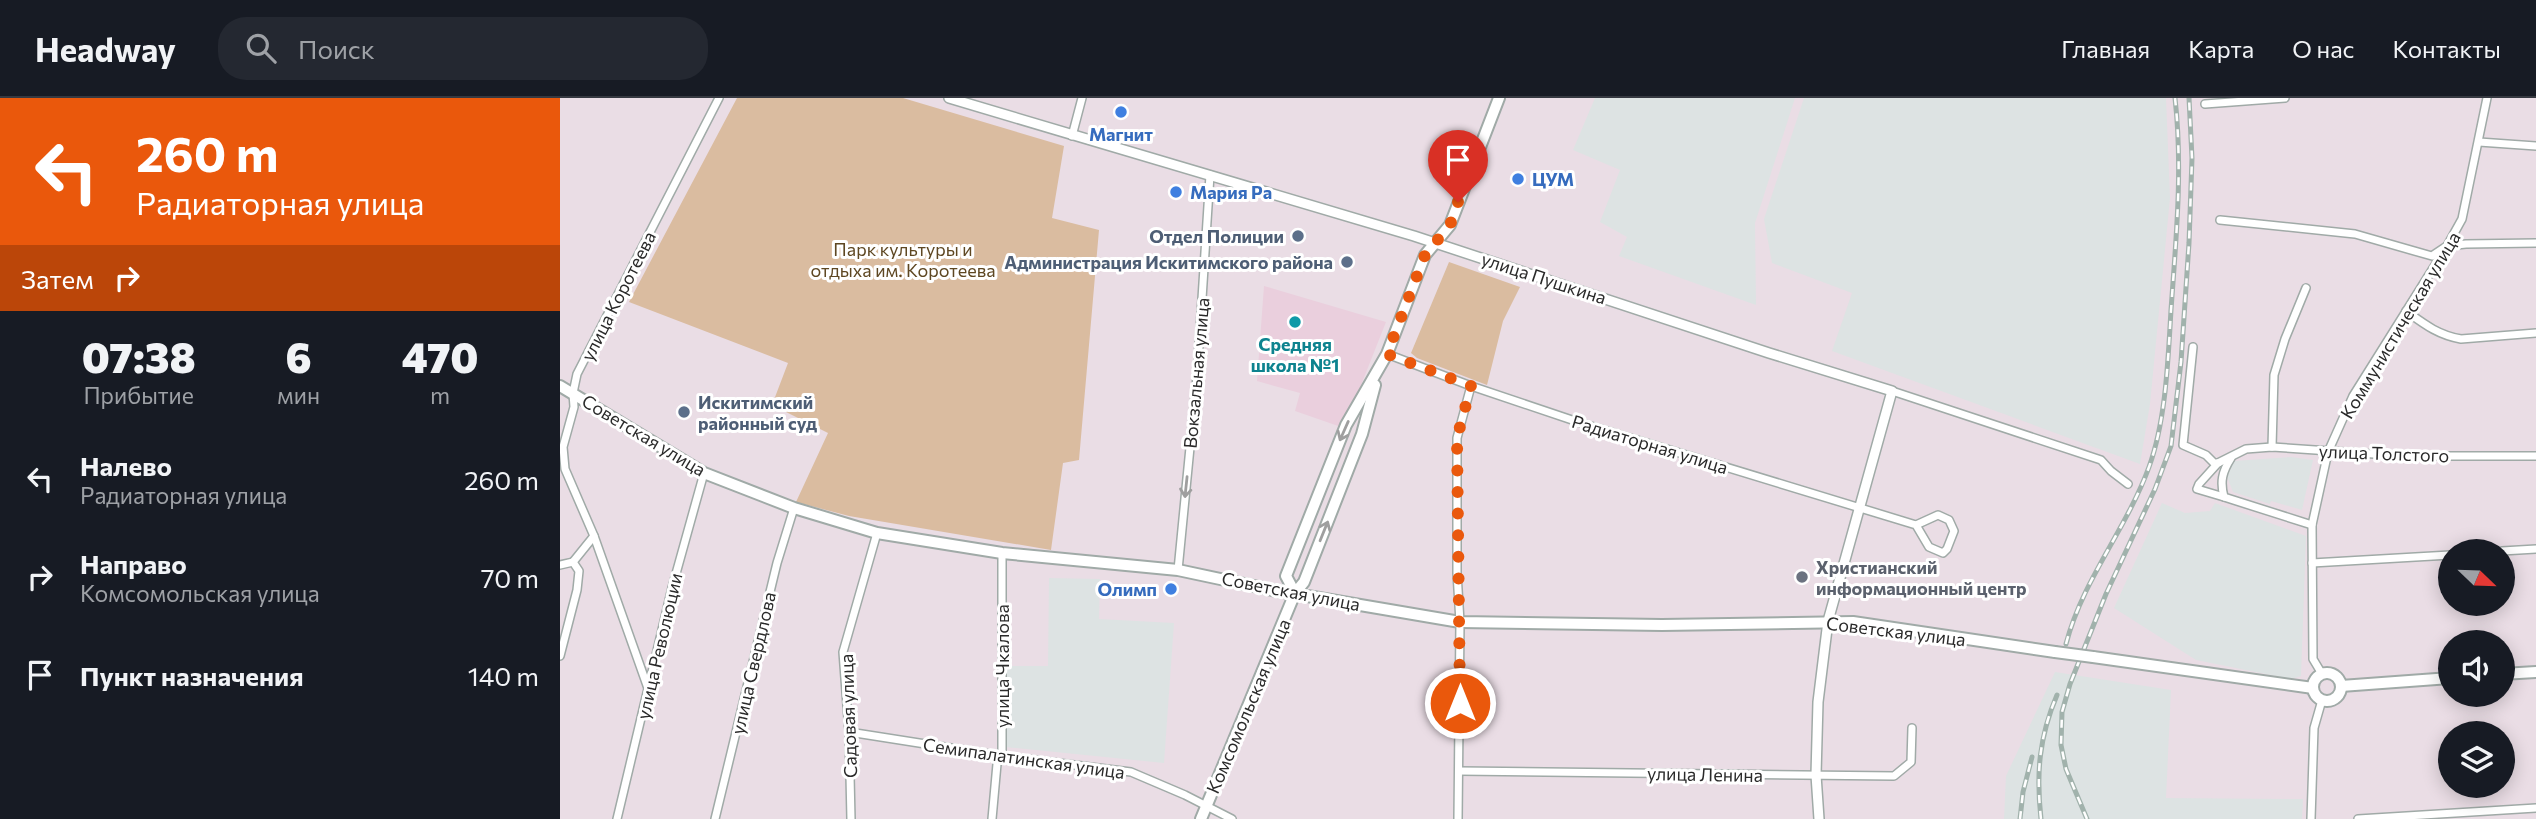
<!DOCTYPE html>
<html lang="ru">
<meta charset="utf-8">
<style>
body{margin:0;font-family:Commissioner,sans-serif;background:#242831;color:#f1f3f6;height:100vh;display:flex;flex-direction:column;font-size:26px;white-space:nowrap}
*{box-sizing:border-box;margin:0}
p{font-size:23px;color:#9ea1a6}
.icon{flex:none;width:38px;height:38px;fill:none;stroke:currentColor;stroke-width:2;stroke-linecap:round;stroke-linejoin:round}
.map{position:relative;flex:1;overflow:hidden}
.side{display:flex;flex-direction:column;background:#171b24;width:560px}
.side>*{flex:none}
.banner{background:#ea580c;color:#fff;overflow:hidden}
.needle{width:46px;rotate:113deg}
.buttons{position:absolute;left:1878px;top:441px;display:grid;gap:14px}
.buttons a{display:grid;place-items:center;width:77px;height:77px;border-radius:50%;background:#171b24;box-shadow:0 4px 18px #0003;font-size:35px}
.pin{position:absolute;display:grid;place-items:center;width:60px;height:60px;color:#fff;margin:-72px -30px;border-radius:50% 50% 50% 0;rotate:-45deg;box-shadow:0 0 7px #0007}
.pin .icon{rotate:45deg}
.me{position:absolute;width:77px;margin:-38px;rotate:0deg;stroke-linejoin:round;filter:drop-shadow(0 0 5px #0008)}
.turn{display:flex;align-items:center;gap:24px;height:147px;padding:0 21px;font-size:32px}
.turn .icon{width:91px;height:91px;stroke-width:2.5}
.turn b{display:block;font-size:49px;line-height:60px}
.then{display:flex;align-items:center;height:66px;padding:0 21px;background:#0003;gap:14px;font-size:26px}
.eta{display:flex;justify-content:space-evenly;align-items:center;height:119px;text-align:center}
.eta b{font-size:42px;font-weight:800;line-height:49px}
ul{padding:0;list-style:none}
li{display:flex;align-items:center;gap:21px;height:98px;padding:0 21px}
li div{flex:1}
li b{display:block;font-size:26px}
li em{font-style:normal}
header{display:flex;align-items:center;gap:42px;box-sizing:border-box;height:98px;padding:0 35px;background:#171b24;border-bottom:2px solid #363941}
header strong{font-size:33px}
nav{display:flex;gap:38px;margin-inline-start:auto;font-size:24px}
.search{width:490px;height:63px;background:#242831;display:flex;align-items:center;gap:18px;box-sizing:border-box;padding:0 24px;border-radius:28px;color:#9ea1a6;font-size:26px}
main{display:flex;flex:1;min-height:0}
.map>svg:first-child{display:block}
</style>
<header>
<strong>Headway</strong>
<div class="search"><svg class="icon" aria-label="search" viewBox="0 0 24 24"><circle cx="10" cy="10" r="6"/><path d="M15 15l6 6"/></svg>Поиск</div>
<nav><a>Главная</a><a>Карта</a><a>О нас</a><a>Контакты</a></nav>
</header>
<main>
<section class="side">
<div class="banner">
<div class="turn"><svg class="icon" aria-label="left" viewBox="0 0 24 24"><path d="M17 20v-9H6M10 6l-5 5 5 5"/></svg><div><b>260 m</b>Радиаторная улица</div></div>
<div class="then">Затем<svg class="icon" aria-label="right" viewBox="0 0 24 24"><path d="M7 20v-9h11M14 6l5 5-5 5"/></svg></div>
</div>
<div class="eta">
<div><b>07:38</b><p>Прибытие</p></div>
<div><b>6</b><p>мин</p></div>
<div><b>470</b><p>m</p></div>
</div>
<ul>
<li><svg class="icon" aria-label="left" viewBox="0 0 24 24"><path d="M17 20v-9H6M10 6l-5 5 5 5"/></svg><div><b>Налево</b><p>Радиаторная улица</p></div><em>260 m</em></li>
<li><svg class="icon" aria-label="right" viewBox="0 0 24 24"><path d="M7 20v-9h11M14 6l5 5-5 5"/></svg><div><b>Направо</b><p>Комсомольская улица</p></div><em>70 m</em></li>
<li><svg class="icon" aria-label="arrive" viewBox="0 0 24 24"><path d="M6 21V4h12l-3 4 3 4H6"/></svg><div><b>Пункт назначения</b></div><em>140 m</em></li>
</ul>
</section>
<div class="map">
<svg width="1976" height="721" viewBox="0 0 1976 721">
<rect width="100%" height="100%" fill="#eadde5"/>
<!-- industrial -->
<g fill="#dde3e3">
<polygon points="1035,0 1235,0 1195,125 1196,207 1059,158 1067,139 1040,124 1060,72 1013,52"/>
<polygon points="1244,0 1606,0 1610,100 1590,306 1580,366 1272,253 1292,195 1212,165 1204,121"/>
<polygon points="1731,359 1753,362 1742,412 1711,403 1710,406 1673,394 1666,376 1669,368 1674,363"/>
<polygon points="1602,405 1625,415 1650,413 1655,405 1746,438 1741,578 1731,581 1636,562 1554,510"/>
<polygon points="489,480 540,481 539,521 614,525 604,665 445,649 446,568 488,568"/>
<polygon points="1495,574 1611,592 1606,700 1743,701 1742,721 1444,721 1446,678"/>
</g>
<!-- education -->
<polygon fill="#eacfdd" points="704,188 826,224 784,330 735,313 740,295 697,283"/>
<!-- green -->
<g fill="#dabca0">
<polygon points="177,0 343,0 504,48 492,120 539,132 519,362 503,365 491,452 289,418 236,404 268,335 212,307 228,265 69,204"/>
<polygon points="889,164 960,189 943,223 927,287 857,260 851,255"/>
</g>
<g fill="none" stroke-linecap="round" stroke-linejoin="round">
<!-- minor casing -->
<g stroke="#a0aaa7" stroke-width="10">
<g id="minor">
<polyline points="1645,6 1725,0"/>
<polyline points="512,38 522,0"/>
<polyline points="1919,44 1976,48"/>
<polyline points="1660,122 1795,136 1872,158 1887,148 1906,146 1976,145"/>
<path d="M1846 213C1864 226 1878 237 1901 241L1976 235"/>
<polyline points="1633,249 1623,347 1646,357 1654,365 1658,365"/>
<polyline points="827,256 911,288 1021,325 1356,427 1369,449 1383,455 1387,451 1394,433 1389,422 1378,417 1356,427"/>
<polyline points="1332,293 1541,362 1551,373 1568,386"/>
<polyline points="1712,349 1714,277 1725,241 1746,190"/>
<path d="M1671 360C1662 374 1660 384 1664 399L1752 427"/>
<polyline points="1664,399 1637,391 1639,386 1658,365 1686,351 1712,349 1843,358 1976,358"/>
<polyline points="34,438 89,593"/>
<polyline points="1942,453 1976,451"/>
<polyline points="1752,465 1890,457"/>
<polyline points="0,467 13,464"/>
<polyline points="618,472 637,278 650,77"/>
<polyline points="0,558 17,492 19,473 13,464 34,438 5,371 3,349 14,309 13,295 17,276 159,0"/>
<polyline points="1762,576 1753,561 1752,427 1768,354 1793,298 1887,148 1902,121 1927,0"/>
<polyline points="289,634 442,658 571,674 625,697 672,721"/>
<polyline points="899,673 1334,678 1351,664 1352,630"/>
<polyline points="57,721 112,490 144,375"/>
<polyline points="155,721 217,465 234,410"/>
<polyline points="291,721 289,634 283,554 317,435"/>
<polyline points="432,721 437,666 442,658 442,455"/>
<polyline points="898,721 900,524 897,475 897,340 911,288"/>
<polyline points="1751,721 1754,630 1762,602"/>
<polyline points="1798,721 1976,710"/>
</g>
</g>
<!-- tertiary casing -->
<g stroke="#a0aaa7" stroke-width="12">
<polyline id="tertiary" points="389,0 854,138 1209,255 1332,293 1268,523 1258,604 1256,677 1259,721"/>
</g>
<!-- secondary casing -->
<g stroke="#a0aaa7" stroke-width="14">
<g id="secondary">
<polyline points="0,288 144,375 234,410 317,435 442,455 618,472 712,492 900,524 1102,527 1293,524 1495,554"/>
<polyline points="735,495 726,478 786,327 827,256 865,157 890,127 939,0"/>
<polyline points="1533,559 1753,590"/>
<circle cx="1767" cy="589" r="14"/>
<polyline points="1942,576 1976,574"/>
<polyline points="1781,588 1890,580"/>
<polyline points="641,721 735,495 744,484 802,336 815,287"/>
</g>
</g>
<!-- minor -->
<use href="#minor" stroke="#fff" stroke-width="7"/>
<!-- tertiary -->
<use href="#tertiary" stroke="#fff" stroke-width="9"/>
<!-- secondary -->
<use href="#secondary" stroke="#fff" stroke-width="10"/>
<!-- rail casing -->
<g stroke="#a1b2ac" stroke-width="5">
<g id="rail">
<path d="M1506 546C1523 481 1566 432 1589 369 1606 322 1608 262 1611 212 1616 141 1623 71 1615 0"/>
<polyline points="1460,721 1463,694 1472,659"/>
<path d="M1481 721C1476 676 1479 639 1497 597"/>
<polyline points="1527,721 1506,671 1501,647 1502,614 1510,586 1546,496 1595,391 1611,348 1621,264 1629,145 1632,60 1629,0"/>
</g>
</g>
<!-- rail -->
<use href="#rail" stroke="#fff" stroke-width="2.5" stroke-dasharray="8" stroke-linecap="butt"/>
<!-- secondary-bridge casing -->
<g stroke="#a0aaa7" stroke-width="14" stroke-linecap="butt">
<polyline id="secondary-bridge" points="1495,554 1533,559"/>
</g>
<!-- secondary-bridge -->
<use href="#secondary-bridge" stroke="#fff" stroke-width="10"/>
</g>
<!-- one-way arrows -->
<defs><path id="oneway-shaft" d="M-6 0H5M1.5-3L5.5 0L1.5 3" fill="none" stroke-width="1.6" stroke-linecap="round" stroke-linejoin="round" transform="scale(1.75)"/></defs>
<g stroke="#9f9f9f">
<use href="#oneway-shaft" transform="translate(784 333) rotate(114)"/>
<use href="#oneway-shaft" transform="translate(626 389) rotate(96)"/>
<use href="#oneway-shaft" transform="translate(764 433) rotate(-68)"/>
</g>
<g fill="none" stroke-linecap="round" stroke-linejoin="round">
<!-- route -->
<polyline stroke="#ea580c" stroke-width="12" stroke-dasharray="0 21.6" points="898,104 890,127 865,157 827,256 911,288 897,340 900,605"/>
</g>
<!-- markers -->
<g fill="#3f7fe0" stroke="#fff" stroke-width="2.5">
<circle cx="561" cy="14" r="7"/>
<circle cx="958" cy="81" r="7"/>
<circle cx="616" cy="94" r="7"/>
<circle cx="611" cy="491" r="7"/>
</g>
<g fill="#5c6f8a" stroke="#fff" stroke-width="2.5">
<circle cx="738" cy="138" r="7"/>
<circle cx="787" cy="164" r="7"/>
<circle cx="124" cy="314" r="7"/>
</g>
<circle fill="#0f9aa8" stroke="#fff" stroke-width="2.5" cx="735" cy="224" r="7"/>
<circle fill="#6b7280" stroke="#fff" stroke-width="2.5" cx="1242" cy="479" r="7"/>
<g text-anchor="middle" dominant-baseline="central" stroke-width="6" stroke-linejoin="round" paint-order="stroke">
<!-- shop labels -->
<g font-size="18" font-weight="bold" fill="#366cbe" stroke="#fff" text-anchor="start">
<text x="561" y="36" text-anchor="middle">Магнит</text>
<text x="972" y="81">ЦУМ</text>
<text x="630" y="94">Мария Ра</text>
<text x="597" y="491" text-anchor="end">Олимп</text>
</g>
<!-- service labels -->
<g font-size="18" font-weight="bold" fill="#4e5e75" stroke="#fff" text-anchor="end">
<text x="724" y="138">Отдел Полиции</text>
<text x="773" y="164">Администрация Искитимского района</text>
<text x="138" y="304" text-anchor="start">Искитимский<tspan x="138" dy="21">районный суд</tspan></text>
</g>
<!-- park labels -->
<g font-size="18" fill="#5e4722" stroke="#fff">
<text x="343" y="151">Парк культуры и<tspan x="343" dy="21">отдыха им. Коротеева</tspan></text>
</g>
<!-- street labels -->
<g font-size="18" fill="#2a2a2a" stroke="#fff">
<text transform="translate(984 180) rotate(18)">улица Пушкина</text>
<text transform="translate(58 198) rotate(-63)">улица Коротеева</text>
<text transform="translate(1840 227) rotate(-59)">Коммунистическая улица</text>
<text transform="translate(636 275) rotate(-85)">Вокзальная улица</text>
<text transform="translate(84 337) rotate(31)">Советская улица</text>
<text transform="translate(1090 346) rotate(17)">Радиаторная улица</text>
<text transform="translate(1824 355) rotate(2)">улица Толстого</text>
<text transform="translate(731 493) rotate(11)">Советская улица</text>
<text transform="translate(1336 533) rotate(7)">Советская улица</text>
<text transform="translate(99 548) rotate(-77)">улица Революции</text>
<text transform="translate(193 565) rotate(-77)">улица Свердлова</text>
<text transform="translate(442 568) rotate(-90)">улица Чкалова</text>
<text transform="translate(688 608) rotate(-67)">Комсомольская улица</text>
<text transform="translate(288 618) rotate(-92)">Садовая улица</text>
<text transform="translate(464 660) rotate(8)">Семипалатинская улица</text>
<text transform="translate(1145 676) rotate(1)">улица Ленина</text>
</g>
<!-- culture labels -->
<g font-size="18" font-weight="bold" fill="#0d838f" stroke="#fff">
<text x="735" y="246">Средняя<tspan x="735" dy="21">школа №1</tspan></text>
</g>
<!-- worship labels -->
<g font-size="18" font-weight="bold" fill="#5b616d" stroke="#fff" text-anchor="start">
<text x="1256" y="469">Христианский<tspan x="1256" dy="21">информационный центр</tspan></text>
</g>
</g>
</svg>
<div class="buttons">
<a><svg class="needle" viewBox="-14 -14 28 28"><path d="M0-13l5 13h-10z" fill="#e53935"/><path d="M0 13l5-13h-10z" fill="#9ea1a6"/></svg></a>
<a><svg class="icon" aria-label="sound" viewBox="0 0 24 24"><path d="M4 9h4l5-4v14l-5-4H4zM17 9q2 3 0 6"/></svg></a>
<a><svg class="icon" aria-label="layers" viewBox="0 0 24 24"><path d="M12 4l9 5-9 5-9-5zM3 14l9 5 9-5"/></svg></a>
</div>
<div class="pin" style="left:898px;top:104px;background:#d93025"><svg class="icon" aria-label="arrive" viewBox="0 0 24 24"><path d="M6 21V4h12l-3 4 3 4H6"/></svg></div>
<svg class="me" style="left:900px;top:605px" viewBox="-20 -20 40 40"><circle r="17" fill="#ea580c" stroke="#fff" stroke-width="3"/><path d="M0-11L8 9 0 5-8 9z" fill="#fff"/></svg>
</div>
</main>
